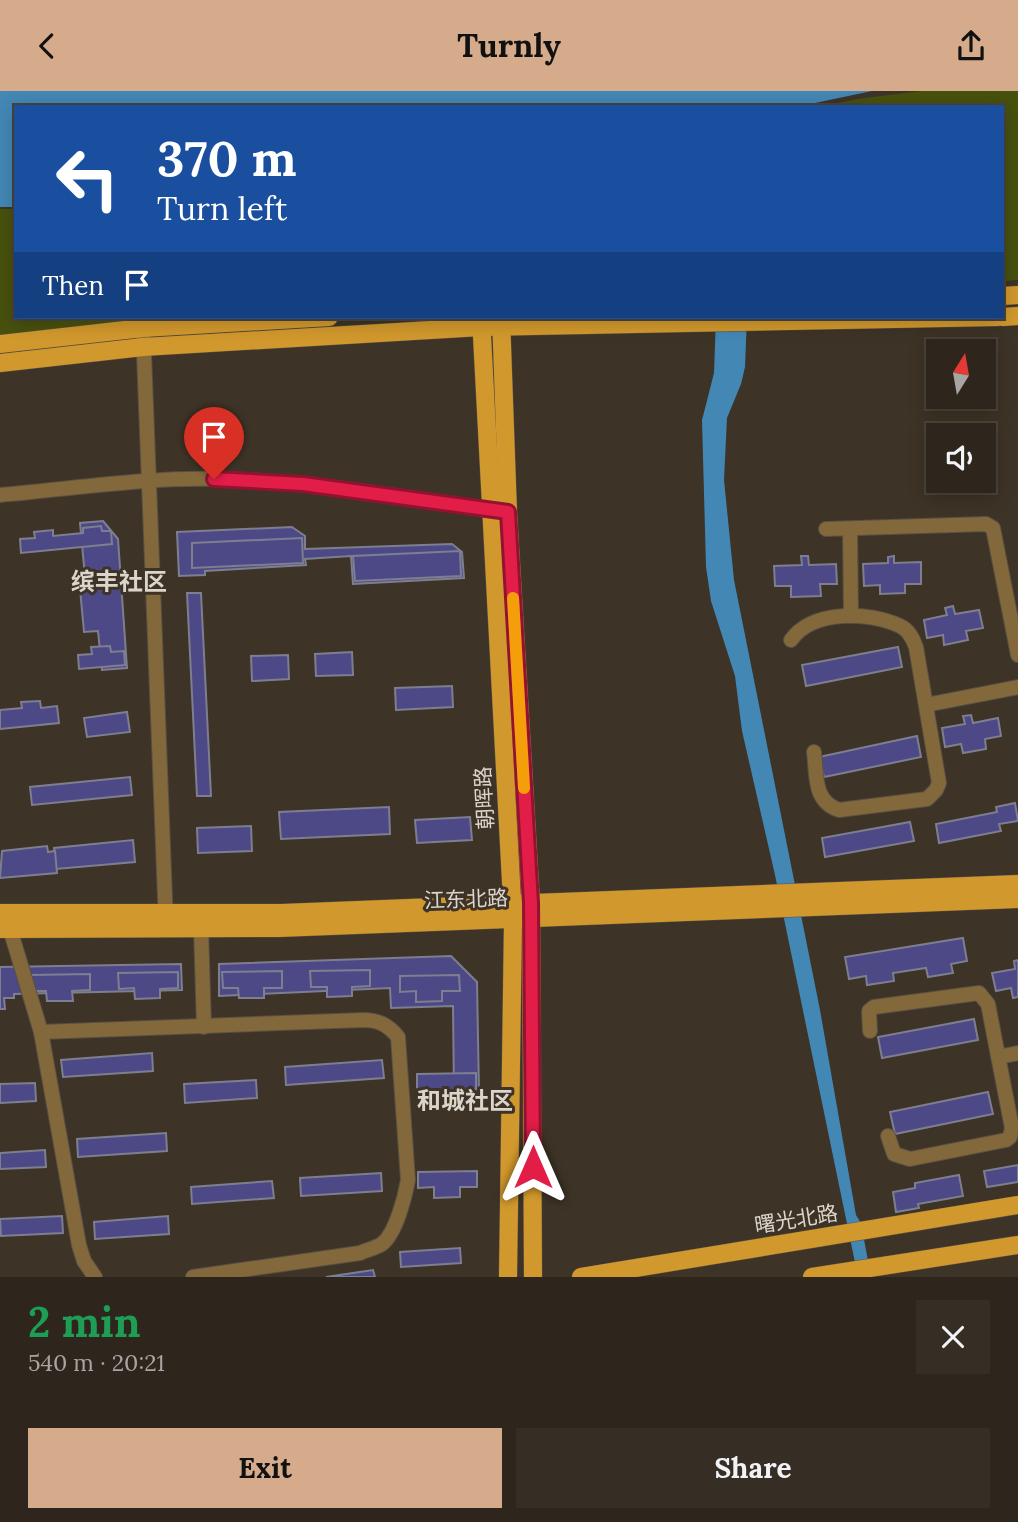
<!DOCTYPE html>
<meta charset="utf-8">
<style>
body{margin:0;font-family:Lora,"Noto Sans SC",serif;background:#362e25;color:#f1f3f6;height:100vh;display:flex;flex-direction:column;font-size:26px;white-space:nowrap}
*{box-sizing:border-box;margin:0}
p{font-size:23px;color:#a7a5a3}
.icon{flex:none;width:38px;height:38px;fill:none;stroke:currentColor;stroke-width:2;stroke-linecap:round;stroke-linejoin:round}
.map{position:relative;height:1186px;overflow:hidden}
.sheet{display:flex;flex-direction:column;background:#2e261c;flex:1}
.sheet>*{flex:none}
.banner{position:absolute;left:14px;top:14px;width:990px;height:214px;border-radius:0px;box-shadow:0 4px 18px #0003,0 0 0 2px #49433b;background:#1a4fa0;color:#fff;overflow:hidden}
.needle{width:46px;rotate:11deg}
.fabs{position:absolute;left:926px;top:248px;display:grid;gap:14px}
.fabs a{display:grid;place-items:center;width:70px;height:70px;border-radius:0px;background:#2e261c;box-shadow:0 4px 18px #0003,0 0 0 2px #49433b;font-size:35px}
.pin{position:absolute;display:grid;place-items:center;width:60px;height:60px;color:#fff;margin:-72px -30px;border-radius:50% 50% 50% 0;rotate:-45deg;box-shadow:0 0 7px #0007}
.pin .icon{rotate:45deg}
.me{position:absolute;width:77px;margin:-38px;rotate:0deg;stroke-linejoin:round;filter:drop-shadow(0 0 5px #0008)}
.turn{display:flex;align-items:center;gap:24px;height:147px;padding:0 28px;font-size:32px}
.turn .icon{width:91px;height:91px;stroke-width:2.5}
.turn b{display:block;font-size:49px;line-height:60px}
.then{display:flex;align-items:center;height:66px;padding:0 28px;background:#0003;gap:14px;font-size:26px}
.round{display:grid;place-items:center;flex:none;width:74px;height:74px;border-radius:0px;background:#362e25}
.summary{display:flex;align-items:center;justify-content:space-between;height:119px;padding:0 28px}
h1{font-size:42px;font-weight:800;line-height:52px;color:#1e9e55}
.button{display:flex;gap:14px;margin-top:auto;padding:14px 28px}
.button a{flex:1;height:80px;border-radius:0px;background:#d6ab8b;color:#111;font-size:28px;font-weight:800;line-height:80px;text-align:center}
.button a+a{background:#362e25;color:#f1f3f6}
header{display:flex;justify-content:space-between;align-items:center;height:91px;padding:0 28px;background:#d6ab8b;color:#111;font-size:32px;font-weight:800}
.map>svg:first-child{display:block}
</style>
<header><svg class="icon" aria-label="back" viewBox="0 0 24 24"><path d="M15 5l-7 7 7 7"/></svg>Turnly<svg class="icon" aria-label="share" viewBox="0 0 24 24"><path d="M12 15V3M7 8l5-5 5 5M5 13v7h14v-7"/></svg></header>
<div class="map">
<svg width="1018" height="1186" viewBox="0 0 1018 1186">
<rect width="100%" height="100%" fill="#3d3326"/>
<!-- green -->
<g fill="#47510d">
<polygon points="921,0 1018,0 1018,189 1003,190 1003,16 820,16 857,8"/>
<polygon points="0,118 16,118 16,226 204,226 0,245"/>
</g>
<!-- water -->
<g fill="#4387b5">
<polygon points="0,0 872,0 796,16 16,16 16,116 0,116"/>
<polygon points="716,226 747,226 745,276 741,293 727,327 724,389 734,489 820,919 856,1124 861,1132 871,1186 858,1186 775,784 742,640 735,585 711,510 706,476 702,329 714,282"/>
</g>
<!-- building -->
<g fill="#4c4986" stroke="#7d7e8f" stroke-width="2">
<polygon points="103,430 118,448 127,577 102,579 98,540 84,541 79,487 85,486 80,432"/>
<polygon points="101,435 102,440 111,440 112,453 21,462 20,448 35,447 34,441 53,439 53,445 83,442 83,437"/>
<polygon points="292,436 305,445 305,458 452,453 462,461 464,487 353,493 351,465 305,468 306,474 205,480 205,484 179,485 177,441"/>
<polygon points="302,447 303,472 192,477 192,452"/>
<polygon points="460,460 461,485 355,490 353,465"/>
<polygon points="801,465 808,465 809,474 836,473 837,493 820,493 821,505 791,506 791,495 775,495 774,475 802,474"/>
<polygon points="894,465 894,472 921,471 921,493 905,493 905,502 880,503 880,494 864,495 863,473 888,472 888,466"/>
<polygon points="187,502 201,502 211,705 197,705"/>
<polygon points="953,515 955,523 979,519 983,537 966,540 968,549 944,554 943,544 927,547 924,529 947,524 945,517"/>
<polygon points="110,555 111,561 124,560 125,574 79,578 78,564 92,563 91,556"/>
<polygon points="898,556 902,576 806,595 802,574"/>
<polygon points="352,561 353,584 316,585 315,563"/>
<polygon points="288,564 289,588 252,590 251,565"/>
<polygon points="452,595 453,616 396,619 395,597"/>
<polygon points="40,610 41,617 57,615 59,632 0,638 0,619 22,617 21,611"/>
<polygon points="127,621 130,641 87,646 84,627"/>
<polygon points="971,624 973,632 998,627 1001,645 985,648 986,658 963,662 961,653 945,656 942,637 965,633 963,625"/>
<polygon points="917,645 921,666 824,686 819,666"/>
<polygon points="130,686 132,704 32,714 30,696"/>
<polygon points="1015,712 1018,730 999,733 1001,740 939,752 936,733 997,721 996,716"/>
<polygon points="389,716 390,743 281,748 279,721"/>
<polygon points="470,726 472,749 417,752 415,729"/>
<polygon points="910,731 914,750 825,766 822,747"/>
<polygon points="251,735 252,760 198,762 197,737"/>
<polygon points="133,749 135,771 56,778 54,757"/>
<polygon points="47,755 48,761 55,760 57,782 0,787 2,760"/>
<polygon points="963,847 967,870 951,873 953,882 928,886 926,877 893,882 894,890 867,894 866,885 849,888 845,866"/>
<polygon points="451,865 477,891 479,1002 454,1003 453,915 391,917 390,897 219,905 219,873"/>
<polygon points="1018,869 1018,906 1013,907 1011,897 996,900 992,882 1015,878 1014,870"/>
<polygon points="181,873 182,899 14,903 14,907 4,907 5,918 0,918 0,876"/>
<polygon points="370,879 370,895 352,896 352,905 327,906 327,896 311,896 310,880"/>
<polygon points="282,880 282,897 264,897 264,907 239,907 238,897 223,897 222,881"/>
<polygon points="178,881 178,897 160,898 160,907 135,908 134,897 119,898 118,882"/>
<polygon points="90,883 90,899 72,900 73,910 47,910 46,900 31,900 31,884"/>
<polygon points="459,884 460,900 442,900 442,910 416,911 416,900 400,901 400,885"/>
<polygon points="974,928 978,949 882,967 878,946"/>
<polygon points="152,962 153,980 63,986 61,969"/>
<polygon points="382,969 384,987 286,994 285,976"/>
<polygon points="476,982 476,998 458,998 459,1008 433,1008 433,998 417,998 417,983"/>
<polygon points="256,989 257,1007 185,1012 184,993"/>
<polygon points="35,992 36,1010 0,1012 0,993"/>
<polygon points="988,1001 993,1023 895,1043 890,1021"/>
<polygon points="166,1042 167,1060 78,1066 77,1048"/>
<polygon points="45,1059 46,1076 0,1078 0,1062"/>
<polygon points="1018,1074 1018,1091 987,1096 984,1080"/>
<polygon points="477,1080 477,1096 460,1096 460,1106 434,1107 434,1096 418,1097 418,1081"/>
<polygon points="381,1082 382,1100 301,1105 300,1087"/>
<polygon points="959,1084 963,1105 918,1113 919,1117 896,1121 893,1101 915,1097 915,1092"/>
<polygon points="272,1090 274,1107 192,1113 191,1096"/>
<polygon points="62,1125 63,1142 1,1145 0,1128"/>
<polygon points="168,1125 169,1143 95,1148 94,1131"/>
<polygon points="460,1157 461,1172 401,1176 400,1161"/>
<polygon points="373,1179 375,1186 326,1186"/>
</g>
<g fill="none" stroke-linecap="round" stroke-linejoin="round">
<!-- minor casing -->
<g stroke="#595044" stroke-width="16">
<g id="minor">
<polyline points="143,237 166,833"/>
<path d="M0 404C72 398 146 386 219 388 313 390 406 407 500 420"/>
<polyline points="826,438 986,433 993,437 1018,564"/>
<polyline points="850,438 851,525"/>
<path d="M791 549C812 519 869 520 900 535 909 539 913 548 916 556L939 692 936 699 927 708 839 719C813 710 817 685 814 661"/>
<polyline points="926,614 1018,596"/>
<polyline points="201,837 204,936"/>
<polyline points="10,838 41,941 79,1154 84,1170 95,1186"/>
<polyline points="870,940 869,920 874,916 979,902 988,913 1012,1037 1010,1046 1006,1049 910,1068 894,1063 888,1045"/>
<path d="M41 941 363 929C379 929 388 934 398 946L408 1089C405 1106 396 1142 382 1153 376 1157 366 1159 360 1162L193 1186"/>
<polyline points="998,966 1018,962"/>
</g>
</g>
<!-- major casing -->
<g stroke="#595044" stroke-width="19">
<g id="major">
<polyline points="1003,205 1018,204"/>
<polyline points="481,226 513,829 508,1186"/>
<polyline points="501,226 508,421 531,812 533,1186"/>
<polyline points="1003,226 1018,225"/>
<polyline points="0,253 143,237 329,226"/>
<polyline points="0,272 143,256 481,236 998,226"/>
<polyline points="0,822 282,822 1018,793"/>
<polyline points="0,838 279,837 1018,808"/>
<polyline points="581,1186 1018,1114"/>
<polyline points="812,1186 1018,1154"/>
</g>
</g>
<!-- minor -->
<use href="#minor" stroke="#83683b" stroke-width="14"/>
<!-- major -->
<use href="#major" stroke="#d1982d" stroke-width="18"/>
</g>
<g fill="none" stroke-linecap="round" stroke-linejoin="round">
<!-- route casing -->
<g stroke="#92132f" stroke-width="18">
<polyline id="route" points="214,388 303,393 508,421 531,812 533,1076"/>
</g>
<!-- route -->
<use href="#route" stroke="#e11d48" stroke-width="12"/>
<!-- slow -->
<polyline stroke="#f59e0b" stroke-width="12" points="513,507 524,697"/>
</g>
<g text-anchor="middle" dominant-baseline="central" stroke-width="6" stroke-linejoin="round" paint-order="stroke">
<!-- street labels -->
<g font-size="21" fill="#dbd5cc" stroke="#3d3326">
<text transform="translate(484 707) rotate(-93)">朝晖路</text>
<text transform="translate(466 808) rotate(-2)">江东北路</text>
<text transform="translate(796 1128) rotate(-9)">曙光北路</text>
</g>
<!-- quarter labels -->
<g font-size="24" font-weight="bold" fill="#dbd5cc" stroke="#3d3326">
<text x="119" y="490">缤丰社区</text>
<text x="465" y="1009">和城社区</text>
</g>
</g>
</svg>
<div class="fabs">
<a><svg class="needle" viewBox="-14 -14 28 28"><path d="M0-13l5 13h-10z" fill="#e53935"/><path d="M0 13l5-13h-10z" fill="#a7a5a3"/></svg></a>
<a><svg class="icon" aria-label="sound" viewBox="0 0 24 24"><path d="M4 9h4l5-4v14l-5-4H4zM17 9q2 3 0 6"/></svg></a>
</div>
<div class="pin" style="left:214px;top:388px;background:#d93025"><svg class="icon" aria-label="arrive" viewBox="0 0 24 24"><path d="M6 21V4h12l-3 4 3 4H6"/></svg></div>
<svg class="me" style="left:533px;top:1076px" viewBox="-20 -20 40 40"><path d="M0-17L14 15 0 8-14 15z" fill="#e11d48" stroke="#fff" stroke-width="4"/></svg>
<div class="banner">
<div class="turn"><svg class="icon" aria-label="left" viewBox="0 0 24 24"><path d="M17 20v-9H6M10 6l-5 5 5 5"/></svg><div><b>370 m</b>Turn left</div></div>
<div class="then">Then<svg class="icon" aria-label="arrive" viewBox="0 0 24 24"><path d="M6 21V4h12l-3 4 3 4H6"/></svg></div>
</div>
</div>
<section class="sheet">
<div class="summary"><div><h1>2 min</h1><p>540 m · 20:21</p></div><a class="round"><svg class="icon" aria-label="close" viewBox="0 0 24 24"><path d="M6 6l12 12M18 6L6 18"/></svg></a></div>
<div class="button"><a>Exit</a><a>Share</a></div>
</section>
